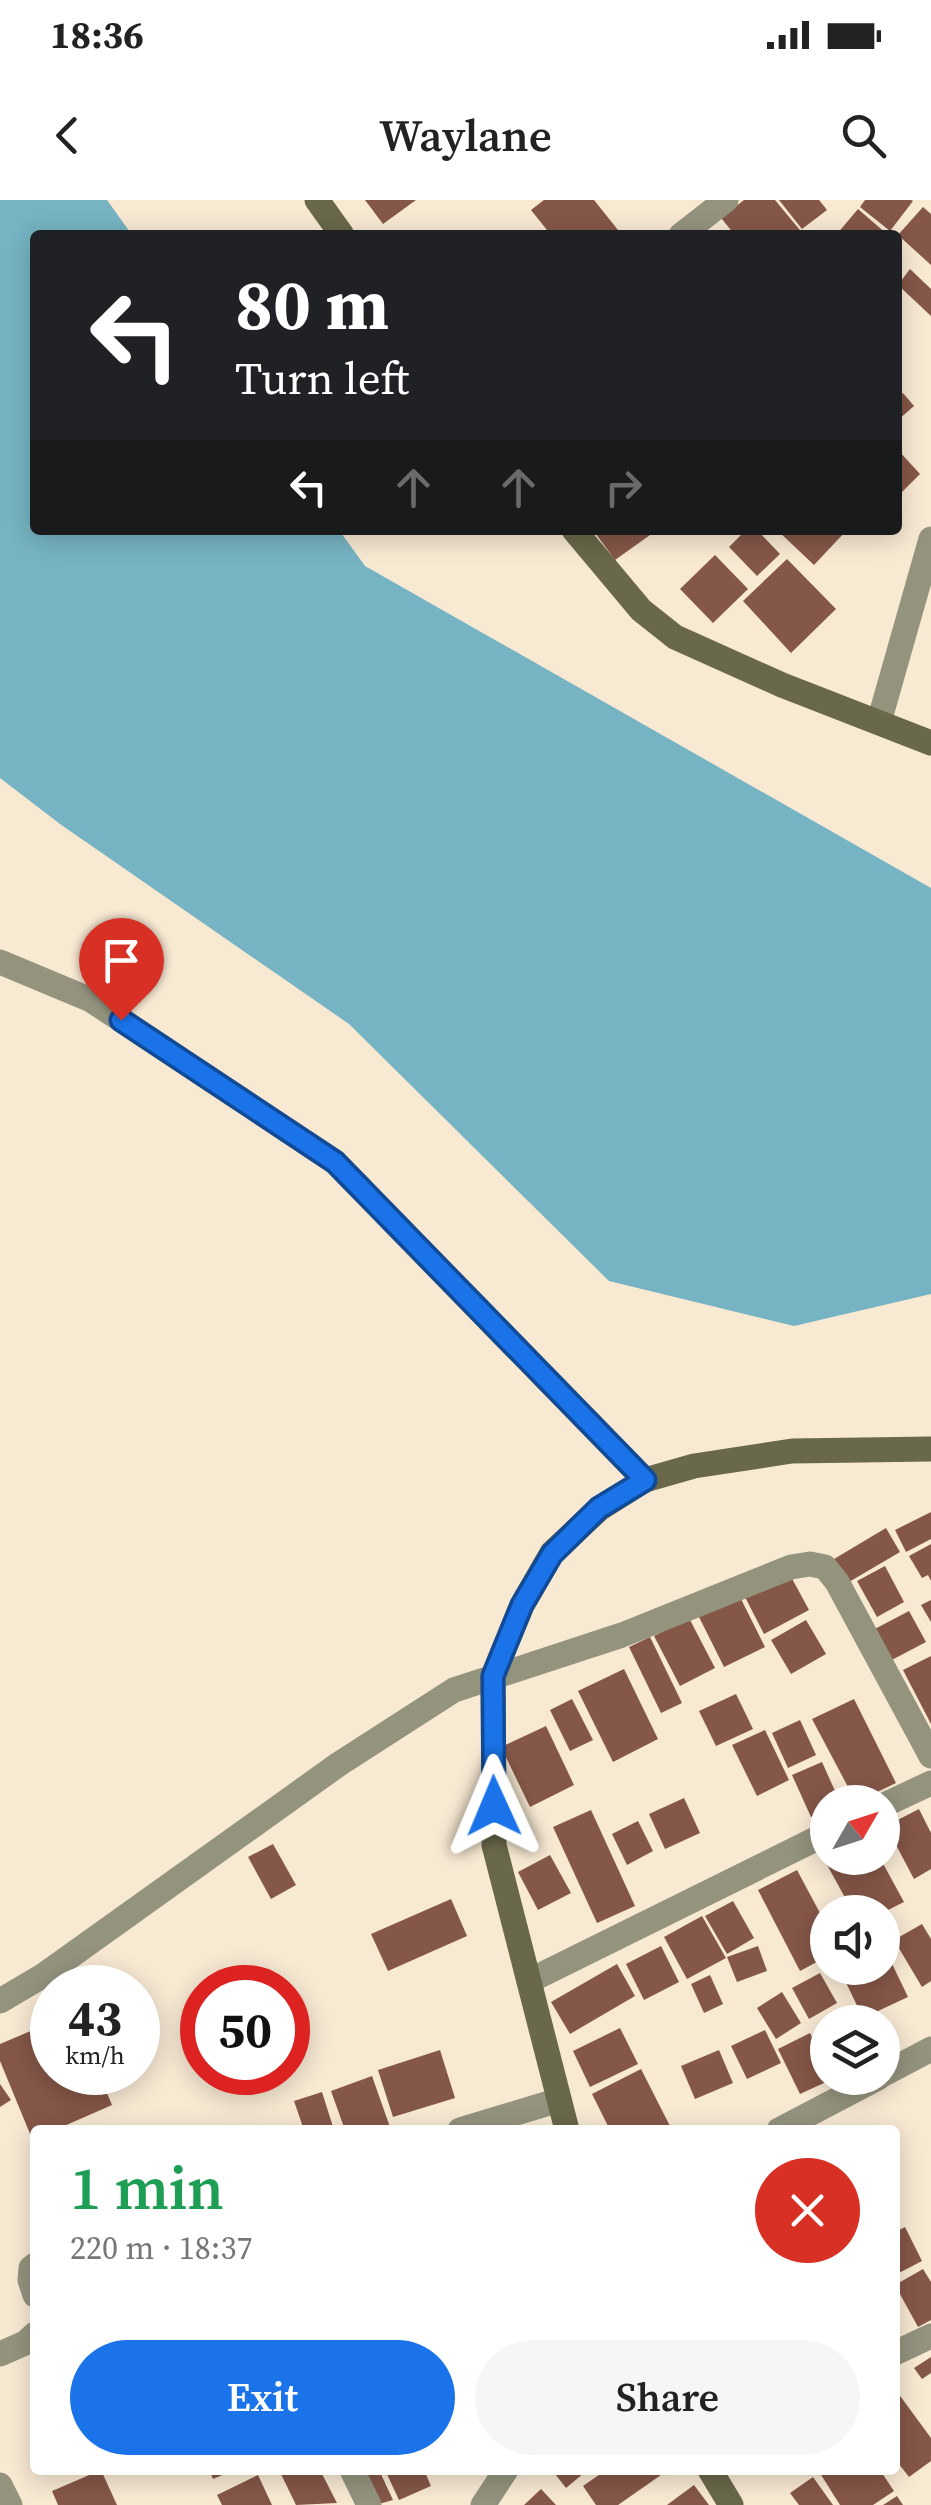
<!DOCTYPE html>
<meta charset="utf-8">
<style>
body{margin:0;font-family:"Source Serif 4",serif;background:#f6f6f6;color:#222;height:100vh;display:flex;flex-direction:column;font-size:38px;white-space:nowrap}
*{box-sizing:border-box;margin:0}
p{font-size:32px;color:#767676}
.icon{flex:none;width:55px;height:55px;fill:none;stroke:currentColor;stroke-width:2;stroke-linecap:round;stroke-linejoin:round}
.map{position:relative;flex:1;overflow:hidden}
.side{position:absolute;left:30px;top:1925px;width:870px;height:350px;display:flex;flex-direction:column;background:#fff;border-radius:10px;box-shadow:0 5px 25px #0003}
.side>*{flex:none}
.top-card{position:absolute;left:30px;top:30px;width:872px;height:305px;border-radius:10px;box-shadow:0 5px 25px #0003;background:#202124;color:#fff;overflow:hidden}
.needle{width:65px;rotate:51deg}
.tools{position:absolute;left:810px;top:1585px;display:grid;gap:20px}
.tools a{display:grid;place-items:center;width:90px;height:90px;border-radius:50%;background:#fff;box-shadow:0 5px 25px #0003;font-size:50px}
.speed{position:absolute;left:30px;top:1765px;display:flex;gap:20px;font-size:50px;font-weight:700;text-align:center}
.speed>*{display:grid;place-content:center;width:130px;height:130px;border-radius:50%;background:#fff;box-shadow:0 5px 25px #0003;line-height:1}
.speed small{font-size:25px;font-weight:400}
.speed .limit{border:15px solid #d22;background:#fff;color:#111}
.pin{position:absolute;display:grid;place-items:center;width:85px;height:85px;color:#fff;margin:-102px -42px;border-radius:50% 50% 50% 0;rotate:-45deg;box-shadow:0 0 10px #0007}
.pin .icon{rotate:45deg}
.me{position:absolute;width:110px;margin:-55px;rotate:359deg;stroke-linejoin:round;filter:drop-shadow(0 0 8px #0008)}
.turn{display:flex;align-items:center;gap:35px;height:210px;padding:0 40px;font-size:45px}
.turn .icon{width:130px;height:130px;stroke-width:2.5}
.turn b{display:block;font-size:70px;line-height:85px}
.lanes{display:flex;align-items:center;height:95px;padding:0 40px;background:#0003;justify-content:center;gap:50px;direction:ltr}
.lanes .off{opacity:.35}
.round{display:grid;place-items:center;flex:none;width:105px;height:105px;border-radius:52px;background:#f6f6f6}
.headline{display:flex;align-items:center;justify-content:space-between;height:170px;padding:0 40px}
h1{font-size:60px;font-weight:600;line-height:75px;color:#1e9e55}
.cta{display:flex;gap:20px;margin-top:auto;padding:20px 40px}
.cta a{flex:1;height:115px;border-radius:60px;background:#1a73e8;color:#fff;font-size:40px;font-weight:600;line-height:115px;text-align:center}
.cta a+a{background:#f6f6f6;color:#222}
.status{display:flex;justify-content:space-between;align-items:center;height:70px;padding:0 50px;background:#fff;direction:ltr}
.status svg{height:28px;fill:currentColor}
header{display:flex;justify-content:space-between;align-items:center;height:130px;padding:0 40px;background:#fff;font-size:45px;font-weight:600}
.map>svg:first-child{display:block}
</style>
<div class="status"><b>18:36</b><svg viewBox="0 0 49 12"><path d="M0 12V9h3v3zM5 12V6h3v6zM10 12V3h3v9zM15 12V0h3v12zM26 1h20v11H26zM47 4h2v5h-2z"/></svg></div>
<header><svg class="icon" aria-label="back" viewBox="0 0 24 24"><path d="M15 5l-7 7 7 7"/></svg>Waylane<svg class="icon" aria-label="search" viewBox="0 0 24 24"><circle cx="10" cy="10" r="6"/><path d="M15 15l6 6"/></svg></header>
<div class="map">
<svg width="931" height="2305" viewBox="0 0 931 2305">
<rect width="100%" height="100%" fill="#f8e9d3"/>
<!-- water -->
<polygon fill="#76b3c3" points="0,0 107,0 132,35 35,35 35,330 339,330 365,366 931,688 931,1094 794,1126 609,1081 349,824 60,624 0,578"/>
<!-- building -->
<g fill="#855748">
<polygon points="365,0 416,0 383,24"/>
<polygon points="544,0 594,0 622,35 551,35 531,10"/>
<polygon points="744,0 775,0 804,35 735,35 721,18"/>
<polygon points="779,0 819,0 827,10 802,29"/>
<polygon points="865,0 911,0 913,1 890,31 860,7"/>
<polygon points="923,7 931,14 931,65 898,35"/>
<polygon points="858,9 888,35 836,35"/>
<polygon points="910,69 931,89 931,116 898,85"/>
<polygon points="903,193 914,206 898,220 898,198"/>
<polygon points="898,250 920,274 898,296"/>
<polygon points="593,330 646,330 650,335 615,360"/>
<polygon points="746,330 757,330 780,354 757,376 729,347"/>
<polygon points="777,330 842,330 845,332 814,365"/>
<polygon points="715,355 748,389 713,423 680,389"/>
<polygon points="787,359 836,409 791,453 743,401"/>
<polygon points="931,1312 931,1339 906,1352 895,1330"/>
<polygon points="886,1328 900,1352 849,1382 834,1359"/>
<polygon points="931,1344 931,1381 928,1375 922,1378 909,1356"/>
<polygon points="885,1366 904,1402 877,1417 857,1381"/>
<polygon points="789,1373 809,1410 764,1434 745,1397"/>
<polygon points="740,1397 765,1447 724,1467 699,1417"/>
<polygon points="931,1400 931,1422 921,1405"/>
<polygon points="909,1411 926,1442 886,1463 869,1432"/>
<polygon points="689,1418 715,1468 680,1486 654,1436"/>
<polygon points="806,1420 826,1454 791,1474 771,1440"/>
<polygon points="650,1437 682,1503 661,1513 629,1447"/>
<polygon points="931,1456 931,1524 903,1470"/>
<polygon points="624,1469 658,1539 613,1562 578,1491"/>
<polygon points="736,1494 753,1529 716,1546 699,1511"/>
<polygon points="572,1499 593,1540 570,1551 550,1510"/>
<polygon points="854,1499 896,1583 856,1602 812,1519"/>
<polygon points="800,1520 816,1555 788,1568 772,1533"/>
<polygon points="546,1526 574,1585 530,1607 501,1547"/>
<polygon points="765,1530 789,1580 757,1596 732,1545"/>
<polygon points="822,1562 840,1602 828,1602 828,1610 811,1617 792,1575"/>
<polygon points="684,1598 700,1633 665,1649 649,1614"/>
<polygon points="919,1609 931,1633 931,1669 914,1679 886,1626"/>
<polygon points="591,1610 635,1706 597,1723 553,1627"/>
<polygon points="638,1621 653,1651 627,1665 612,1634"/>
<polygon points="273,1644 296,1685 271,1699 248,1657"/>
<polygon points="828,1650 828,1658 880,1658 904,1702 884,1712 853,1712 821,1654"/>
<polygon points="550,1655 571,1693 538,1710 518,1672"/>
<polygon points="797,1670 828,1728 828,1756 800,1771 758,1690"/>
<polygon points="451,1699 467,1736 388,1771 371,1734"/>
<polygon points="733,1701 754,1738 727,1754 705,1716"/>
<polygon points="702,1716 726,1758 687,1779 664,1737"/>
<polygon points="922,1724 931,1739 931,1781 922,1787 894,1740"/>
<polygon points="882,1743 908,1797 863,1818 839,1768 882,1768"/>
<polygon points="661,1746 679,1782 644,1800 626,1764"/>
<polygon points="758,1746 767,1771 737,1782 727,1757"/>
<polygon points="617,1764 635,1796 570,1834 551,1802"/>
<polygon points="820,1773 837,1803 809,1819 792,1788"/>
<polygon points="710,1775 723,1804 704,1813 691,1784"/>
<polygon points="782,1792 801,1823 776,1839 757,1808"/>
<polygon points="52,1822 52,1872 98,1872 112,1905 55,1930 35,1930 35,1946 0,1861 0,1844"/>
<polygon points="620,1828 638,1864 590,1887 573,1851"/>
<polygon points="765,1830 781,1863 747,1879 731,1846"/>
<polygon points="810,1833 828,1869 828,1878 835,1878 800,1894 778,1849"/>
<polygon points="440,1850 455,1898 393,1917 378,1870"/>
<polygon points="719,1850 733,1883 695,1899 681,1866"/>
<polygon points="641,1869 672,1930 610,1930 592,1894"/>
<polygon points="372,1876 391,1930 345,1930 331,1891"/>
<polygon points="0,1884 11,1900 0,1907"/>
<polygon points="322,1892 334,1930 304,1930 294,1901"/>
<polygon points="905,2027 922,2061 895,2075 895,2032"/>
<polygon points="923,2069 931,2082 931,2120 918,2127 895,2085"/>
<polygon points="931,2157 931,2173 922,2179 914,2168"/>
<polygon points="895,2189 931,2238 931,2261 909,2277 895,2259"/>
<polygon points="101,2270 117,2305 58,2305 52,2291"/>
<polygon points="209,2270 234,2270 213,2279"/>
<polygon points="279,2270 320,2270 337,2303 296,2305"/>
<polygon points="358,2270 379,2270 393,2300 375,2305"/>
<polygon points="385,2270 424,2270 431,2286 399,2300"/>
<polygon points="552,2270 582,2270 584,2273 566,2288"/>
<polygon points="606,2270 658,2270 661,2275 618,2305 596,2305 583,2286"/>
<polygon points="818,2270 880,2270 894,2291 873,2305 840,2305"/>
<polygon points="258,2275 272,2305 222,2305 217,2295"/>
<polygon points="813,2277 833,2305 799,2305 790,2293"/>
<polygon points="694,2285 709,2305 667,2305"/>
<polygon points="541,2289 556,2305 524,2305"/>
<polygon points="897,2296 903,2305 883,2305"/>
</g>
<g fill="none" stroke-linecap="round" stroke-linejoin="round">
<!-- minor -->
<g stroke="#93937e" stroke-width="25">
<polyline points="681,35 726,0"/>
<polyline points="879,522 931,339"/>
<polyline points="0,762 91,800 335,962 645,1280"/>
<polyline points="882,1606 931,1583"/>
<polyline points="529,1781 828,1633"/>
<polyline points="0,1801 44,1775 339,1564 454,1490 622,1435 791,1367 810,1364 825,1367 837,1382 931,1556"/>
<polyline points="882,1875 931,1849"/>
<polyline points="460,1930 559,1900"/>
<polyline points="779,1930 878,1878"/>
<polyline points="35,2065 31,2068 30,2080 35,2095"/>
<polyline points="895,2153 931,2136"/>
<polyline points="0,2154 25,2143 35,2134"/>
<polyline points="352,2270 369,2305"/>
<polyline points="0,2285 10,2305"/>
<polyline points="483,2305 506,2270"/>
</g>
<!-- secondary -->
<g stroke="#69684a" stroke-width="25">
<polyline points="317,0 342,35"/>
<polyline points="574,330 641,410 675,437 782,485 931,543"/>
<polyline points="567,1930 494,1645 493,1476 522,1405 552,1353 599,1309 645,1280 694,1266 792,1251 931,1249"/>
<polyline points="710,2270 731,2305"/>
</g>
</g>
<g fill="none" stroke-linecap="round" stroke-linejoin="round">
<!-- route casing -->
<g stroke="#114b97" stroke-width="25">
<polyline id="route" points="121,820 335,962 645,1280 599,1308 552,1354 522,1405 493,1476 494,1606"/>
</g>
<!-- route -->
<use href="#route" stroke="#1a73e8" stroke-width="18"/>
</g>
</svg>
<div class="tools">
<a><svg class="needle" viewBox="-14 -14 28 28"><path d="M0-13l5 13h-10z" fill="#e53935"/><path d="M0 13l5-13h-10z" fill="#767676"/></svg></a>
<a><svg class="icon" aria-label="sound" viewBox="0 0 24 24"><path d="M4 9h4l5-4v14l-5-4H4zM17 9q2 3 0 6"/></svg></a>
<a><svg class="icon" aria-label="layers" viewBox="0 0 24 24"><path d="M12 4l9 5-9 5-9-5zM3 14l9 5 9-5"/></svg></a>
</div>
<div class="speed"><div>43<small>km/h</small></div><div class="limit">50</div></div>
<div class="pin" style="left:121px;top:820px;background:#d93025"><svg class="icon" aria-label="arrive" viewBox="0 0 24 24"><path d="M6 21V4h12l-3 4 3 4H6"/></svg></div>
<svg class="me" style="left:494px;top:1606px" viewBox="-20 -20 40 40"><path d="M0-17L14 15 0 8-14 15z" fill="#1a73e8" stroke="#fff" stroke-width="4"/></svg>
<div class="top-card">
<div class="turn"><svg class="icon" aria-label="left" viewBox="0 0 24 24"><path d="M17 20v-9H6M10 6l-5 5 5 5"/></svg><div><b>80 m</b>Turn left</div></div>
<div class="lanes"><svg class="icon" aria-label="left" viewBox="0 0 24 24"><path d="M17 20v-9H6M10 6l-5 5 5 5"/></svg><svg class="icon off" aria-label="ahead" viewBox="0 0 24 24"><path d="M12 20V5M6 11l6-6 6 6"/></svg><svg class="icon off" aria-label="ahead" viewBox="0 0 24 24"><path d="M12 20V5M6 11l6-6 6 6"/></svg><svg class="icon off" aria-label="right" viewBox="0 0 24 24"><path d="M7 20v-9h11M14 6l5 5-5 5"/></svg></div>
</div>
<section class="side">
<div class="headline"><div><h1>1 min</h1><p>220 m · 18:37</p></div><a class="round" style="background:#d93025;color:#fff"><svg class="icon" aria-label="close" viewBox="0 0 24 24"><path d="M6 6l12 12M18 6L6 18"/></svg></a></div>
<div class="cta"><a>Exit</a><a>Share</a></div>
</section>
</div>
